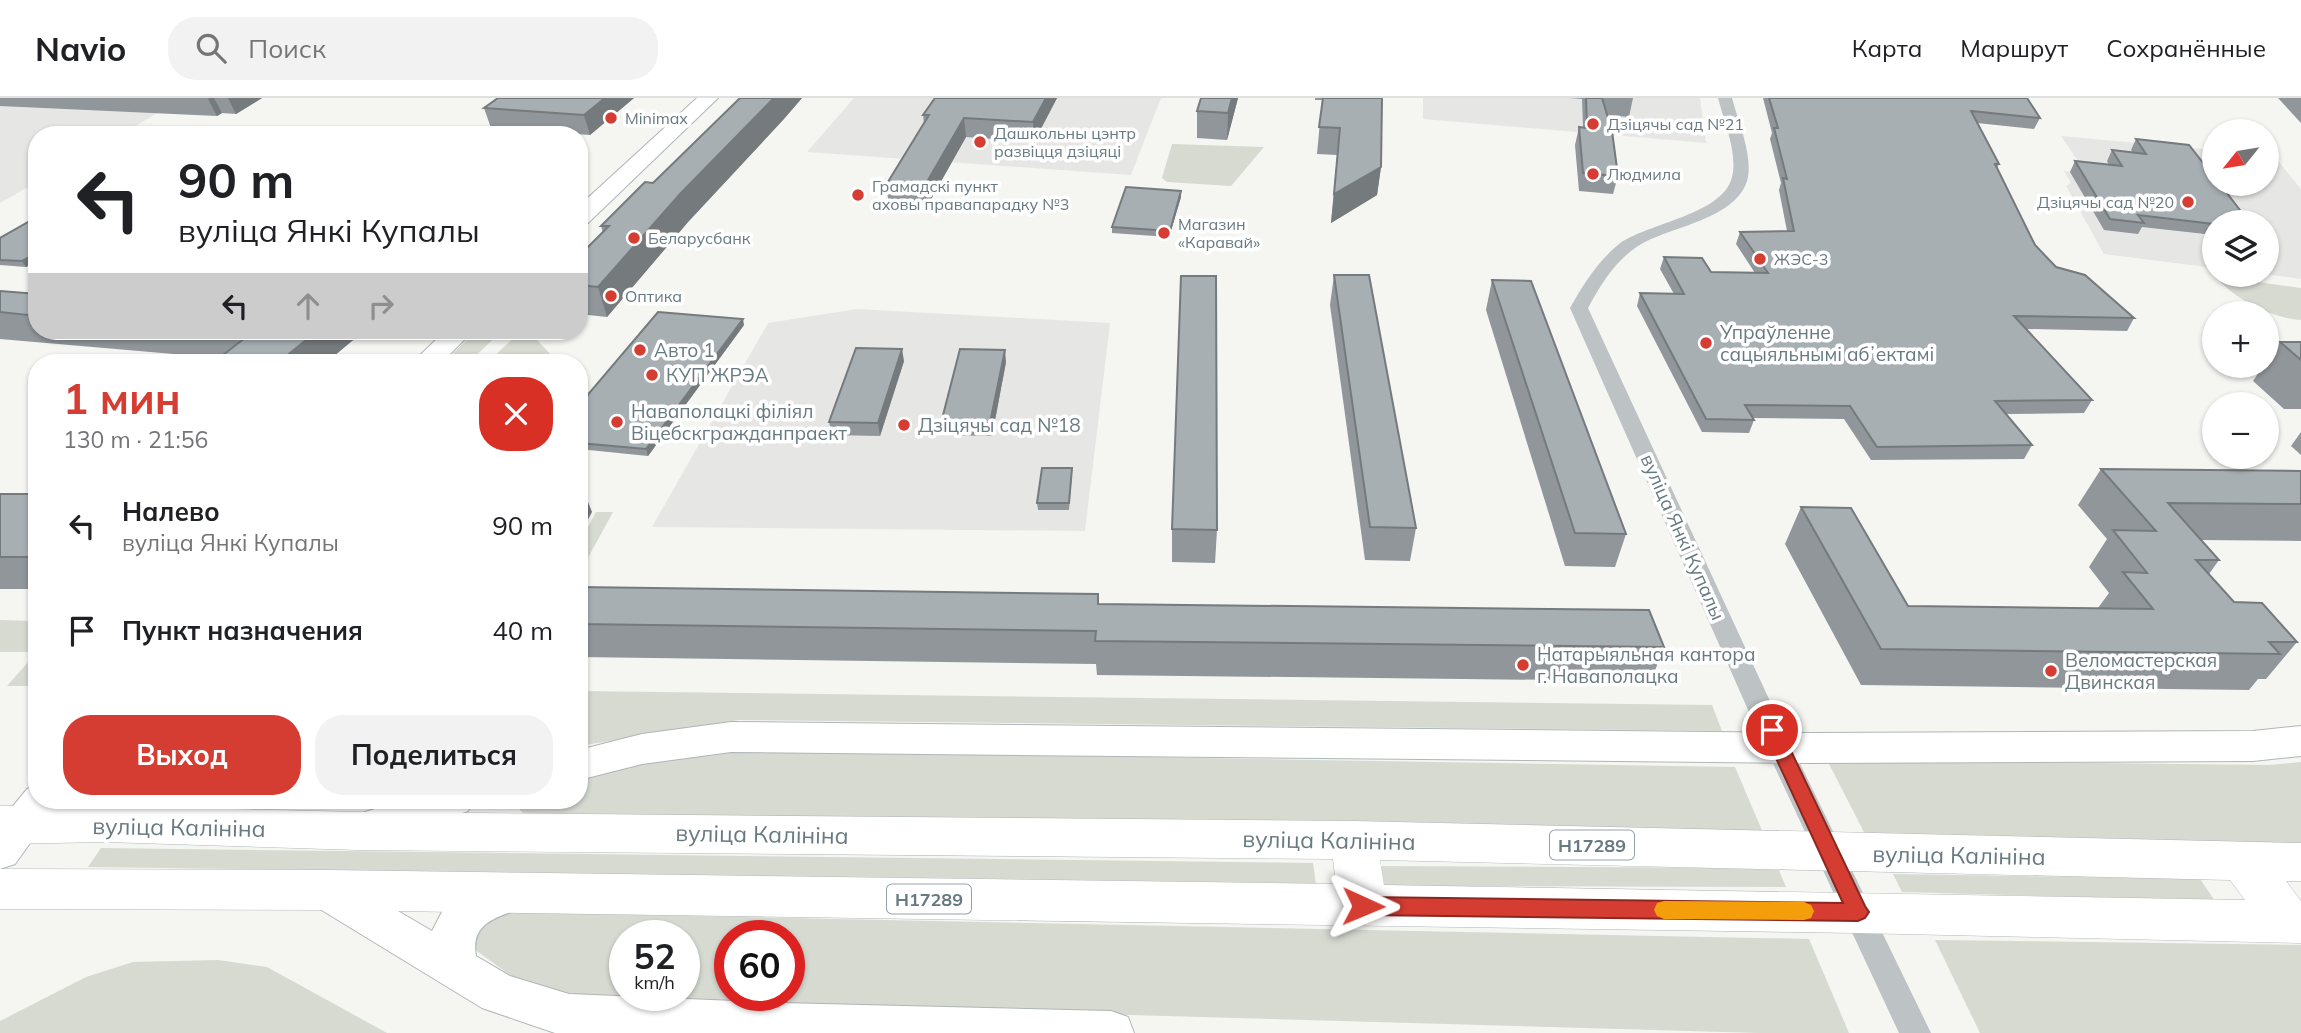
<!DOCTYPE html>
<html lang="ru">
<meta charset="utf-8">
<style>
body{margin:0;font-family:Mulish,sans-serif;background:#f2f2f2;color:#202124;height:100vh;display:flex;flex-direction:column;font-size:26px;white-space:nowrap}
*{box-sizing:border-box;margin:0}
p{font-size:23px;color:#757577}
.icon{flex:none;width:38px;height:38px;fill:none;stroke:currentColor;stroke-width:2;stroke-linecap:round;stroke-linejoin:round}
.map{position:relative;flex:1;overflow:hidden}
.drawer{position:absolute;left:28px;top:256px;width:560px;height:455px;display:flex;flex-direction:column;background:#fff;border-radius:28px;box-shadow:0 2px 5px #0004}
.drawer>*{flex:none}
.banner{position:absolute;left:28px;top:28px;width:560px;height:214px;border-radius:28px;box-shadow:0 2px 5px #0004;background:#fff;color:#202124;overflow:hidden}
.needle{width:46px;rotate:240deg}
.controls{position:absolute;left:2202px;top:21px;display:grid;gap:14px}
.controls a{display:grid;place-items:center;width:77px;height:77px;border-radius:50%;background:#fff;box-shadow:0 2px 5px #0004;font-size:35px}
.speed{position:absolute;left:609px;top:822px;display:flex;gap:14px;font-size:35px;font-weight:700;text-align:center}
.speed>*{display:grid;place-content:center;width:91px;height:91px;border-radius:50%;background:#fff;box-shadow:0 2px 5px #0004;line-height:1}
.speed small{font-size:18px;font-weight:400}
.speed .limit{border:10px solid #d22;background:#fff;color:#111}
.pin{position:absolute;display:grid;place-items:center;width:60px;height:60px;color:#fff;margin:-30px;border:4px solid #fff;border-radius:50%;box-shadow:0 2px 7px #0007}
.me{position:absolute;width:77px;margin:-38px;rotate:91deg;stroke-linejoin:round;filter:drop-shadow(0 0 5px #0008)}
.turn{display:flex;align-items:center;gap:24px;height:147px;padding:0 35px;font-size:32px}
.turn .icon{width:91px;height:91px;stroke-width:2.5}
.turn b{display:block;font-size:49px;line-height:60px}
.lanes{display:flex;align-items:center;height:66px;padding:0 35px;background:#0003;justify-content:center;gap:35px;direction:ltr}
.lanes .off{opacity:.35}
.round{display:grid;place-items:center;flex:none;width:74px;height:74px;border-radius:28px;background:#f2f2f2}
.summary{display:flex;align-items:center;justify-content:space-between;height:119px;padding:0 35px}
h1{font-size:42px;font-weight:700;line-height:52px;color:#d53d32}
.primary-button{display:flex;gap:14px;margin-top:auto;padding:14px 35px}
.primary-button a{flex:1;height:80px;border-radius:28px;background:#d53d32;color:#fff;font-size:28px;font-weight:700;line-height:80px;text-align:center}
.primary-button a+a{background:#f2f2f2;color:#202124}
ul{padding:0;list-style:none}
li{display:flex;align-items:center;gap:21px;height:105px;padding:0 35px}
li div{flex:1}
li b{display:block;font-size:26px}
li em{font-style:normal}
header{display:flex;align-items:center;gap:42px;box-sizing:border-box;height:98px;padding:0 35px;background:#fff;border-bottom:2px solid #e0e0e0}
header strong{font-size:33px}
nav{display:flex;gap:38px;margin-inline-start:auto;font-size:24px}
.search{width:490px;height:63px;background:#f2f2f2;display:flex;align-items:center;gap:18px;box-sizing:border-box;padding:0 24px;border-radius:28px;color:#757577;font-size:26px}
.map>svg:first-child{display:block}
</style>
<header>
<strong>Navio</strong>
<div class="search"><svg class="icon" aria-label="search" viewBox="0 0 24 24"><circle cx="10" cy="10" r="6"/><path d="M15 15l6 6"/></svg>Поиск</div>
<nav><a>Карта</a><a>Маршрут</a><a>Сохранённые</a></nav>
</header>
<div class="map">
<svg width="2301" height="935" viewBox="0 0 2301 935">
<rect width="100%" height="100%" fill="#f5f5f2"/>
<!-- built -->
<g fill="#e6e6e5">
<polygon points="0,0 183,0 120,37 37,37 37,84 0,105"/>
<polygon points="854,0 1161,0 1131,77 807,54"/>
<polygon points="1423,0 1700,0 1706,45 1423,21"/>
<polygon points="2061,38 2214,52 2214,86 2266,86 2266,57 2274,58 2301,91 2301,181 2266,176 2266,124 2214,124 2214,170 2104,156 2066,88 2071,85 2064,73 2086,75"/>
<polygon points="857,211 1110,225 1085,433 652,429 768,225"/>
</g>
<!-- green -->
<g fill="#d6dad1" fill-rule="evenodd">
<polygon points="1172,46 1264,49 1231,88 1167,84 1162,80"/>
<path d="M2215 178 2301 190V222C2271 220 2234 201 2215 178Z"/>
<polygon points="476,233 502,233 469,264 444,264"/>
<polygon points="521,233 529,233 550,256 542,264 488,264"/>
<polygon points="596,414 613,414 579,476 579,446"/>
<polygon points="0,522 37,523 37,547 30,554 0,554"/>
<polygon points="29,563 37,563 37,588 7,588"/>
<polygon points="579,593 1712,607 1722,633 739,622 579,648"/>
<polygon points="728,652 1735,669 1764,737 528,720 520,712 523,702 579,702 579,680 642,663"/>
<polygon points="1827,662 2269,667 2301,664 2301,747 1866,738"/>
<polygon points="101,750 1313,765 1316,786 88,769"/>
<polygon points="1377,768 1778,770 1786,789 1379,788"/>
<polygon points="1893,776 2200,781 2215,803 1902,794"/>
<path d="M490 814 1809 841 1849 935H1759L575 901 514 880 470 848ZM625 838H684V898H625ZM730 838H789V898H730Z"/>
<polygon points="1935,842 2301,847 2301,935 1980,935"/>
<polygon points="218,862 267,869 387,935 0,935 0,923 86,879 133,864"/>
</g>
<g fill="none" stroke-linecap="round" stroke-linejoin="round">
<!-- secondary casing -->
<g stroke="#afb6b9" stroke-width="2">
<g id="secondary">
<polygon points="697,0 718,0 587,126 579,128 579,108"/>
<polygon points="445,233 473,233 442,264 413,264"/>
<polygon points="731,624 1813,635 2253,633 2301,628 2301,658 2253,663 1813,665 731,654 642,666 579,682 579,652 642,636"/>
<polygon points="37,687 37,702 61,702 15,766 0,771 0,724 27,691"/>
<polygon points="403,702 474,702 468,713 373,745 359,740 353,728 359,716"/>
<path d="M325 774 340 779 432 833 445 808 467 794 510 778 525 783 531 796 525 809C498 819 470 824 476 858L510 878 569 896 780 905 1111 913 1128 919 1134 935H555L482 910 310 805 304 792 310 779Z"/>
</g>
</g>
<!-- primary casing -->
<g stroke="#b0b6b8" stroke-width="1">
<path id="primary" d="M0 708H106L358 714 1354 723 2301 745V783H2286L2301 803V845L1858 835 325 812 0 811V771L325 772 1336 786 1333 761 358 752 106 744 0 746ZM1380 762 2230 782 2245 802 1384 787Z"/>
</g>
<!-- street -->
<path fill="#bdc2c4" fill-rule="evenodd" d="M1718 0H1732C1738 23 1752 55 1748 79 1739 122 1669 128 1638 148 1615 163 1601 186 1588 210L1775 614 1931 935H1899L1749 614 1570 210C1583 187 1598 163 1619 146 1647 125 1723 117 1732 79 1738 56 1724 23 1718 0Z"/>
<!-- secondary -->
<use href="#secondary" fill="#fff" fill-rule="evenodd"/>
<!-- primary -->
<use href="#primary" fill="#fff" fill-rule="evenodd"/>
</g>
<!-- wall -->
<g fill="#90969a">
<polygon points="0,0 262,0 236,16 222,15 217,18 0,8"/>
<polygon points="634,0 590,37 491,30 484,10"/>
<polygon points="740,0 802,0 783,22 688,124 607,219 579,216 579,158 603,135 601,128 653,85"/>
<polygon points="935,0 1057,0 1034,44 966,39 926,110 889,107 886,87 924,25 923,17"/>
<polygon points="1238,0 1227,42 1197,40 1197,13"/>
<polygon points="1315,0 1382,0 1381,69 1377,97 1331,125 1337,57 1317,56 1322,2 1315,2"/>
<polygon points="1569,0 1633,0 1629,19 1607,17 1618,78 1613,96 1579,93 1575,47 1579,29 1583,30 1582,1"/>
<polygon points="1763,0 2027,0 2040,20 2034,31 1977,25 1999,66 1997,70 2035,147 2056,169 2134,220 2127,233 2026,231 2092,302 2084,315 2005,316 2032,347 2024,361 1871,362 1844,321 1753,320 1754,322 1749,335 1702,334 1637,208 1640,195 1674,196 1660,171 1664,159 1711,174 1755,175 1736,146 1740,134 1787,133 1779,92 1781,85 1770,41 1772,35"/>
<polygon points="2278,0 2301,0 2301,25"/>
<polygon points="2136,41 2214,124 2214,137 2142,129 2138,136 2104,132 2070,74 2075,63 2109,67 2107,63 2112,52 2133,55 2131,52"/>
<polygon points="1181,93 1181,99 1169,139 1112,135 1112,129"/>
<polygon points="37,119 37,163 26,169 0,167 0,140"/>
<polygon points="1334,177 1416,430 1410,463 1365,462 1330,207"/>
<polygon points="1492,182 1626,436 1615,469 1565,468 1486,212"/>
<polygon points="0,193 37,196 37,233 364,233 220,260 0,241"/>
<polygon points="744,227 648,358 579,351 579,307"/>
<polygon points="2280,244 2301,244 2301,311 2284,311 2253,283 2263,268 2266,268 2266,264"/>
<polygon points="904,263 880,338 832,337 829,324"/>
<polygon points="1006,264 992,338 943,337 941,325"/>
<polygon points="2301,334 2301,357 2291,348"/>
<polygon points="2101,371 2301,373 2301,443 2201,442 2219,462 2209,476 2234,504 2297,544 2266,581 2258,581 2249,592 1861,587 1785,446 1801,409 1908,508 2098,510 2109,495 2089,469 2107,441 2078,407"/>
<polygon points="1072,376 1069,412 1038,412 1037,405"/>
<rect x="0" y="396" width="37" height="95"/>
<polygon points="1172,431 1217,432 1215,465 1172,464"/>
<polygon points="579,489 1098,496 1099,506 1664,549 1651,583 1097,577 1096,566 579,559"/>
</g>
<!-- shaded-wall -->
<g fill="#757a7d">
<polygon points="210,0 214,0 222,15 217,18 208,1"/>
<polygon points="228,0 262,0 236,16"/>
<polygon points="605,0 634,0 590,37 584,17"/>
<polygon points="774,0 802,0 783,22 688,124 607,219 598,189 680,96"/>
<polygon points="1046,0 1057,0 1034,44 1033,24"/>
<polygon points="1232,0 1238,0 1227,42 1228,15"/>
<polygon points="964,20 966,39 926,110 924,89"/>
<polygon points="1381,69 1377,97 1331,125 1334,96"/>
<polygon points="1181,93 1181,99 1169,139 1170,133"/>
<polygon points="37,155 37,163 26,169 22,163"/>
<polygon points="743,221 744,227 648,358 646,351"/>
<polygon points="317,233 364,233 327,264 279,264"/>
<polygon points="902,251 904,263 880,338 878,325"/>
<polygon points="1005,252 1006,264 992,338 990,325"/>
<polygon points="579,381 592,414 579,438"/>
</g>
<!-- building -->
<g fill="#a7afb3" stroke="#757a7d" stroke-width="2">
<polygon points="498,0 605,0 584,17 484,10"/>
<polygon points="740,0 774,0 680,96 598,189 579,187 579,158 609,128 601,128 645,84 653,85"/>
<polygon points="935,0 1046,0 1033,24 964,20 924,89 886,87 929,17 923,17"/>
<polygon points="1201,0 1232,0 1228,15 1197,13"/>
<polygon points="1323,0 1382,0 1381,69 1334,96 1340,30 1319,29"/>
<polygon points="1586,0 1602,0 1612,33 1618,78 1583,75 1579,29 1587,30"/>
<polygon points="1769,0 2027,0 2040,20 1971,13 1999,66 1995,66 2035,147 2056,169 2085,177 2134,220 2014,218 2092,302 1995,303 2032,347 1877,349 1850,308 1745,307 1754,322 1706,321 1640,195 1684,196 1664,159 1702,160 1711,174 1768,175 1740,134 1794,133 1783,80 1787,81 1774,30 1778,30"/>
<polygon points="2136,41 2189,47 2214,79 2214,86 2220,86 2249,124 2214,124 2214,126 2138,117 2144,125 2110,121 2075,63 2122,68 2112,52 2146,56"/>
<polygon points="1126,89 1181,93 1170,133 1112,129"/>
<polygon points="37,119 37,155 22,163 0,162 0,140"/>
<polygon points="1334,177 1369,177 1416,430 1370,429"/>
<polygon points="1181,178 1216,178 1217,432 1172,431"/>
<polygon points="1492,182 1531,183 1626,436 1575,435"/>
<polygon points="0,193 37,196 37,218 0,214"/>
<polygon points="658,214 743,221 646,351 579,345 579,307"/>
<polygon points="213,233 317,233 279,264 214,264 250,236"/>
<polygon points="2280,244 2301,244 2301,262"/>
<polygon points="856,250 902,251 878,325 829,324"/>
<polygon points="960,251 1005,252 990,325 941,325"/>
<polygon points="1042,370 1072,370 1069,405 1037,405"/>
<polygon points="2101,371 2301,373 2301,406 2168,405 2219,462 2196,462 2234,504 2262,505 2297,544 2269,544 2280,556 1881,551 1801,409 1851,410 1908,508 2153,511 2123,474 2147,475 2113,432 2156,433"/>
<rect x="0" y="396" width="37" height="63"/>
<polygon points="579,489 1098,496 1098,506 1649,512 1664,549 1095,543 1096,533 579,526"/>
</g>
<!-- route -->
<polygon fill="#d53d32" stroke="#8a2820" stroke-width="2" points="1772,625 1778,627 1781,632 1865,808 1869,814 1865,820 1858,823 1363,817 1355,814 1352,808 1355,802 1363,799 1843,805 1763,632 1765,627"/>
<!-- slow -->
<polygon fill="#f59e0b" points="1664,803 1804,804 1811,807 1814,813 1811,820 1804,822 1664,821 1657,818 1654,812 1657,805"/>
<!-- markers -->
<g fill="#d53d32" stroke="#fff" stroke-width="2.5">
<circle cx="611" cy="20" r="7"/>
<circle cx="1593" cy="26" r="7"/>
<circle cx="980" cy="44" r="7"/>
<circle cx="1593" cy="76" r="7"/>
<circle cx="858" cy="97" r="7"/>
<circle cx="2188" cy="104" r="7"/>
<circle cx="1164" cy="135" r="7"/>
<circle cx="634" cy="140" r="7"/>
<circle cx="1760" cy="161" r="7"/>
<circle cx="611" cy="198" r="7"/>
<circle cx="1706" cy="245" r="7"/>
<circle cx="640" cy="252" r="7"/>
<circle cx="652" cy="277" r="7"/>
<circle cx="617" cy="324" r="7"/>
<circle cx="904" cy="327" r="7"/>
<circle cx="1523" cy="567" r="7"/>
<circle cx="2051" cy="573" r="7"/>
</g>
<g text-anchor="middle" dominant-baseline="central" stroke-width="7" stroke-linejoin="round" paint-order="stroke">
<!-- far-poi labels -->
<g font-size="16" fill="#677981" stroke="#fff" text-anchor="start">
<text x="625" y="20">Minimax</text>
<text x="1607" y="26">Дзіцячы сад №21</text>
<text x="994" y="35">Дашкольны цэнтр<tspan x="994" dy="18">развіцця дзіцяці</tspan></text>
<text x="1607" y="76">Людмила</text>
<text x="872" y="88">Грамадскі пункт<tspan x="872" dy="18">аховы правапарадку №3</tspan></text>
<text x="2174" y="104" text-anchor="end">Дзіцячы сад №20</text>
<text x="1178" y="126">Магазин<tspan x="1178" dy="18">«Каравай»</tspan></text>
<text x="648" y="140">Беларусбанк</text>
<text x="1774" y="161">ЖЭС-3</text>
<text x="625" y="198">Оптика</text>
</g>
<!-- shield labels -->
<g fill="#fff" stroke="#95a1a7" stroke-width="2">
<rect x="1550" y="732.5" width="84" height="29" rx="5"/>
<rect x="887" y="786.5" width="84" height="29" rx="5"/>
</g>
<g font-size="18" font-weight="bold" fill="#677981">
<text x="1592" y="747">Н17289</text>
<text x="929" y="801">Н17289</text>
</g>
<!-- poi labels -->
<g font-size="19" fill="#677981" stroke="#fff" text-anchor="start">
<text x="1720" y="234">Упраўленне<tspan x="1720" dy="22">сацыяльнымі абʼектамі</tspan></text>
<text x="654" y="252">Авто 1</text>
<text x="666" y="277">КУП ЖРЭА</text>
<text x="631" y="313">Наваполацкі філіял<tspan x="631" dy="22">Віцебскгражданпраект</tspan></text>
<text x="918" y="327">Дзіцячы сад №18</text>
<text x="1537" y="556">Натарыяльная кантора<tspan x="1537" dy="22">г. Наваполацка</tspan></text>
<text x="2065" y="562">Веломастерская<tspan x="2065" dy="22">Двинская</tspan></text>
</g>
<!-- street labels -->
<g font-size="19" fill="#677981" stroke="#fff">
<text transform="translate(1683 439) rotate(66)">вуліца Янкі Купалы</text>
</g>
<!-- near-street labels -->
<g font-size="23" fill="#677981" stroke="#fff">
<text transform="translate(179 729) rotate(1)">вуліца Калініна</text>
<text transform="translate(762 736) rotate(1)">вуліца Калініна</text>
<text transform="translate(1329 742) rotate(1)">вуліца Калініна</text>
<text transform="translate(1959 757) rotate(1)">вуліца Калініна</text>
</g>
</g>
</svg>
<div class="controls">
<a><svg class="needle" viewBox="-14 -14 28 28"><path d="M0-13l5 13h-10z" fill="#e53935"/><path d="M0 13l5-13h-10z" fill="#757577"/></svg></a>
<a><svg class="icon" aria-label="layers" viewBox="0 0 24 24"><path d="M12 4l9 5-9 5-9-5zM3 14l9 5 9-5"/></svg></a>
<a>+</a>
<a>−</a>
</div>
<div class="speed"><div>52<small>km/h</small></div><div class="limit">60</div></div>
<div class="pin" style="left:1772px;top:632px;background:#d93025"><svg class="icon" aria-label="arrive" viewBox="0 0 24 24"><path d="M6 21V4h12l-3 4 3 4H6"/></svg></div>
<svg class="me" style="left:1363px;top:808px" viewBox="-20 -20 40 40"><path d="M0-17L14 15 0 8-14 15z" fill="#d53d32" stroke="#fff" stroke-width="4"/></svg>
<div class="banner">
<div class="turn"><svg class="icon" aria-label="left" viewBox="0 0 24 24"><path d="M17 20v-9H6M10 6l-5 5 5 5"/></svg><div><b>90 m</b>вуліца Янкі Купалы</div></div>
<div class="lanes"><svg class="icon" aria-label="left" viewBox="0 0 24 24"><path d="M17 20v-9H6M10 6l-5 5 5 5"/></svg><svg class="icon off" aria-label="ahead" viewBox="0 0 24 24"><path d="M12 20V5M6 11l6-6 6 6"/></svg><svg class="icon off" aria-label="right" viewBox="0 0 24 24"><path d="M7 20v-9h11M14 6l5 5-5 5"/></svg></div>
</div>
<section class="drawer">
<div class="summary"><div><h1>1 мин</h1><p>130 m · 21:56</p></div><a class="round" style="background:#d93025;color:#fff"><svg class="icon" aria-label="close" viewBox="0 0 24 24"><path d="M6 6l12 12M18 6L6 18"/></svg></a></div>
<ul>
<li><svg class="icon" aria-label="left" viewBox="0 0 24 24"><path d="M17 20v-9H6M10 6l-5 5 5 5"/></svg><div><b>Налево</b><p>вуліца Янкі Купалы</p></div><em>90 m</em></li>
<li><svg class="icon" aria-label="arrive" viewBox="0 0 24 24"><path d="M6 21V4h12l-3 4 3 4H6"/></svg><div><b>Пункт назначения</b></div><em>40 m</em></li>
</ul>
<div class="primary-button"><a>Выход</a><a>Поделиться</a></div>
</section>
</div>
